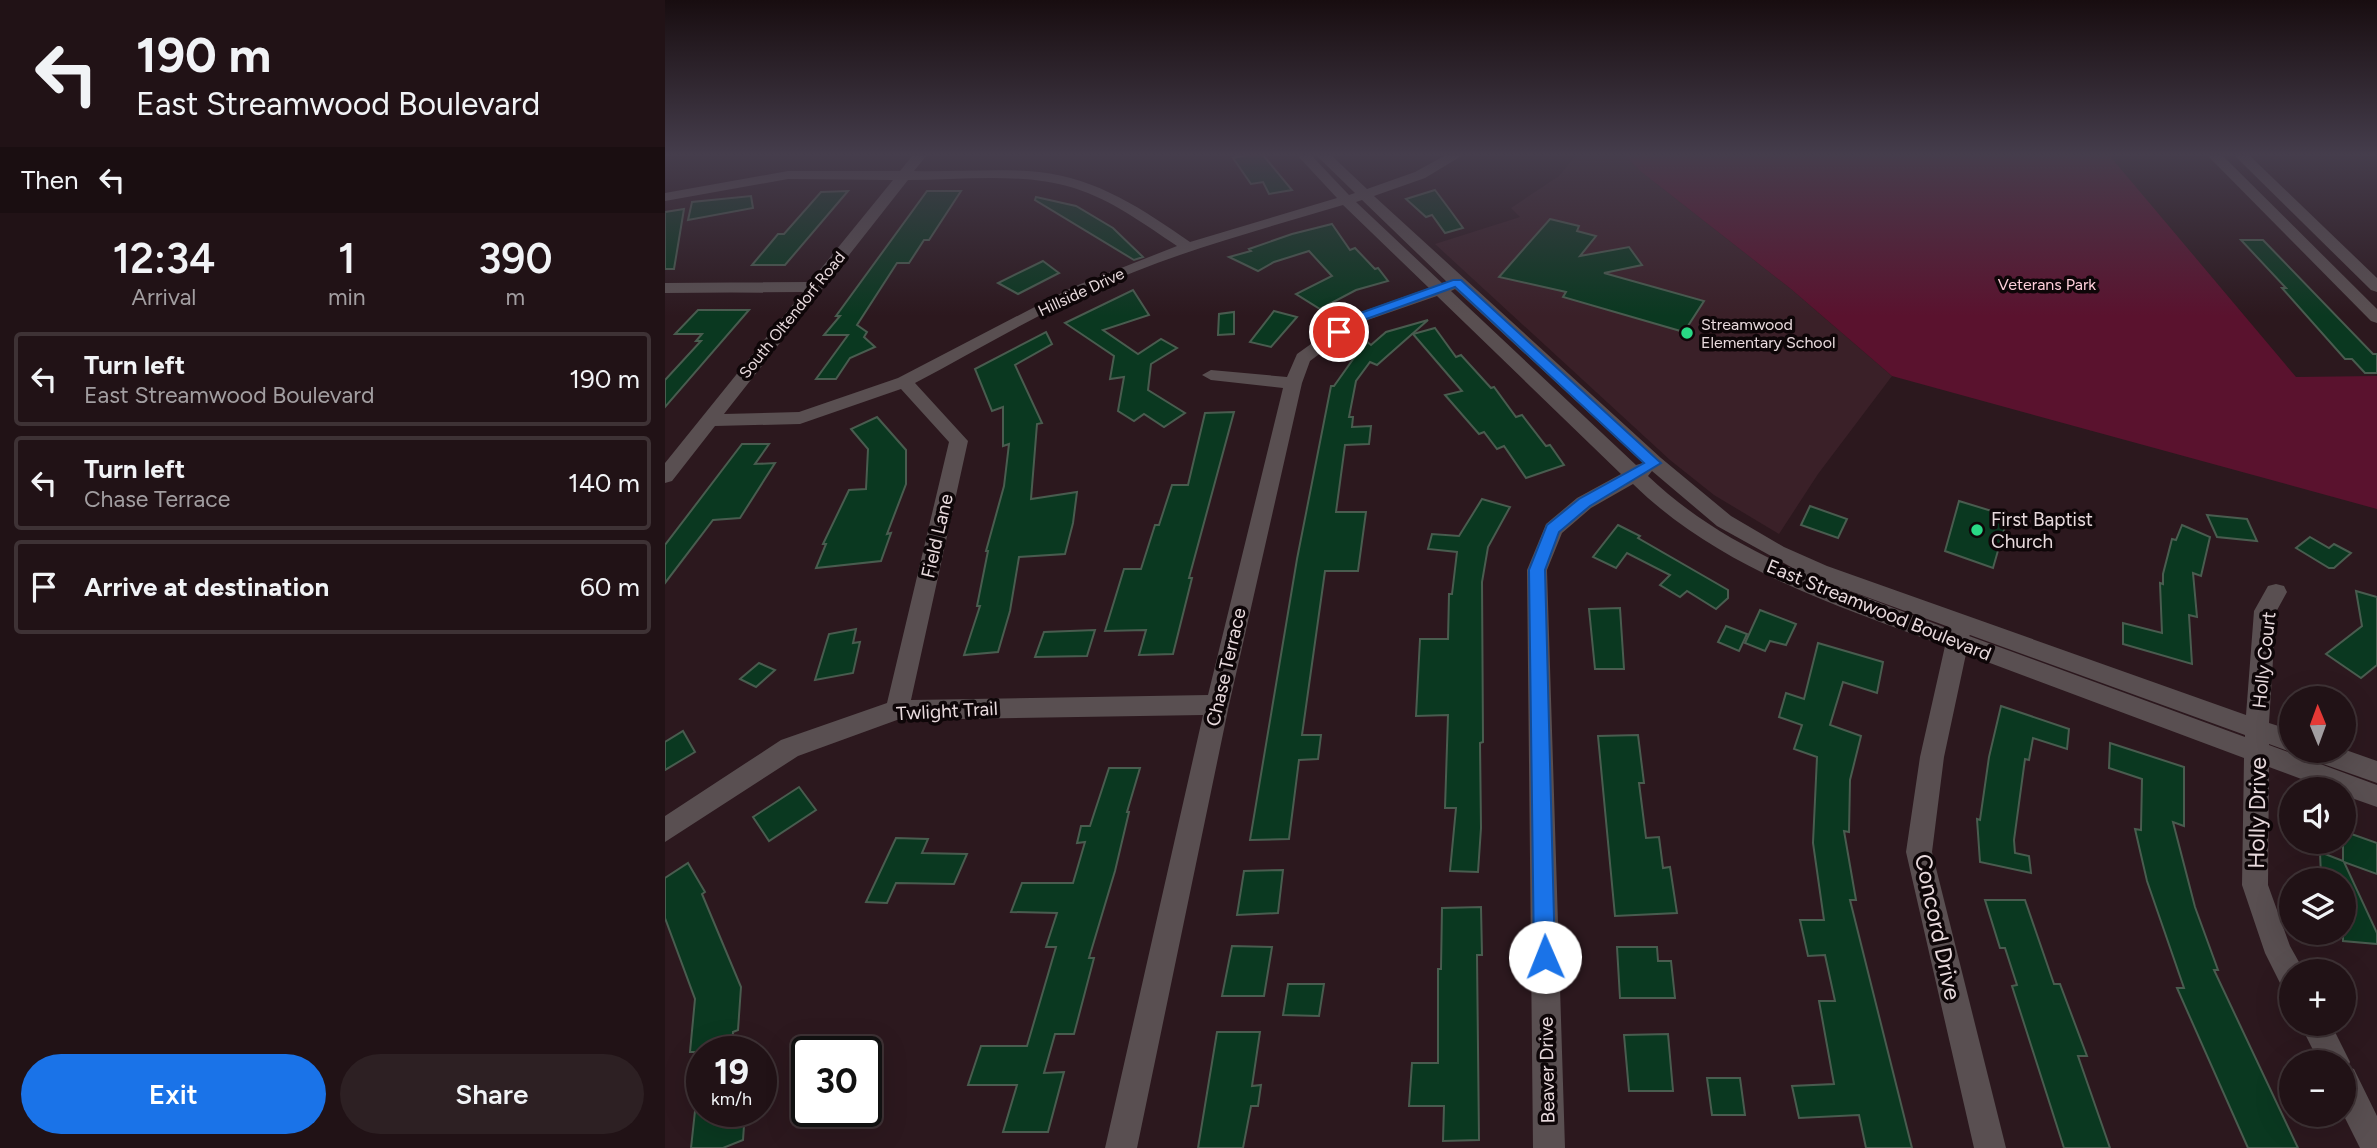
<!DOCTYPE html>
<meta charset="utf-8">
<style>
body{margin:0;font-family:Figtree,sans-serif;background:#2d2023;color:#f1f3f6;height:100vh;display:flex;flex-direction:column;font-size:26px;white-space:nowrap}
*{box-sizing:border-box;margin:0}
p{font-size:23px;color:#a29ea1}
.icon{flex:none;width:38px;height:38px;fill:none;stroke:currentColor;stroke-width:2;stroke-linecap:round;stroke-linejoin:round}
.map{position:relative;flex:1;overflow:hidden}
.panel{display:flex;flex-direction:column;background:#211216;width:665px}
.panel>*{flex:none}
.hud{background:#211216;color:#f1f3f6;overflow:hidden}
.needle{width:46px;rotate:359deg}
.buttons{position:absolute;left:1614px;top:686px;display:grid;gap:14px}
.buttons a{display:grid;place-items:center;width:77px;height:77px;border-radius:50%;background:#211216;box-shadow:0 7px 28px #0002,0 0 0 2px #3e3235;font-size:35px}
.speed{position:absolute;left:21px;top:1036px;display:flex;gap:14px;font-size:35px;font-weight:700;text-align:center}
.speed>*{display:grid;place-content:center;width:91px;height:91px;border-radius:50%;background:#211216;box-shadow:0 7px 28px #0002,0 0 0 2px #3e3235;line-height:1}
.speed small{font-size:18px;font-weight:400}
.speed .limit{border:4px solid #111;border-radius:10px;background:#fff;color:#111}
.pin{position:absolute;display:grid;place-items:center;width:60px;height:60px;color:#fff;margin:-30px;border:4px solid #fff;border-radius:50%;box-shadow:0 2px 7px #0007}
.me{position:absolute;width:77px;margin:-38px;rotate:359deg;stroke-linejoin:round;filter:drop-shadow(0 0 5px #0008)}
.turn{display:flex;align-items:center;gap:24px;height:147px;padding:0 21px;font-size:32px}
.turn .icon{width:91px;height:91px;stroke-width:2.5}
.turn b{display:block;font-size:49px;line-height:60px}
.then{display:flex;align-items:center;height:66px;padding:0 21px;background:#0003;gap:14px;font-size:26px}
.eta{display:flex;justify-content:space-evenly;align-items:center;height:119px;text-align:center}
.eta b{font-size:42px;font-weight:600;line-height:49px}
.button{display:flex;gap:14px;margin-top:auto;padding:14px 21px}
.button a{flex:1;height:80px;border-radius:42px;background:#1a73e8;color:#fff;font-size:28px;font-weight:600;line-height:80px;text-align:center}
.button a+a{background:#2d2023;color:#f1f3f6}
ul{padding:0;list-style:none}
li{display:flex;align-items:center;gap:21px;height:94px;margin:0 14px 10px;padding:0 7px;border:4px solid #3e3235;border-radius:7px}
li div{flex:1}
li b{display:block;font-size:26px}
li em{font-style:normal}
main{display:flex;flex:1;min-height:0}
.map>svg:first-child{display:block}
</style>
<main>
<section class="panel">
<div class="hud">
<div class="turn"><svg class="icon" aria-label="left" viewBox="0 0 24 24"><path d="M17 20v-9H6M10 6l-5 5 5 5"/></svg><div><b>190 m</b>East Streamwood Boulevard</div></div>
<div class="then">Then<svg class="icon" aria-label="left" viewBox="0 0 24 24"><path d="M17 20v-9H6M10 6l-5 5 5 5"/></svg></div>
</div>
<div class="eta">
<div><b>12:34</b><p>Arrival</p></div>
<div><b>1</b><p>min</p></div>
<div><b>390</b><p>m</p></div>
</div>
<ul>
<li><svg class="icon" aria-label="left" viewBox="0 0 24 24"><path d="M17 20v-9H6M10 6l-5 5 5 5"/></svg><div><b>Turn left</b><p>East Streamwood Boulevard</p></div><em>190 m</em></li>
<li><svg class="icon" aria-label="left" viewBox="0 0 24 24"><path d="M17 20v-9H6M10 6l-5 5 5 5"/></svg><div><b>Turn left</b><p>Chase Terrace</p></div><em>140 m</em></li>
<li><svg class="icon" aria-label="arrive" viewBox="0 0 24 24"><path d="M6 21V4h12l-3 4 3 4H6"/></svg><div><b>Arrive at destination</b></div><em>60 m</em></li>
</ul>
<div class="button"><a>Exit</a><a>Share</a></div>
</section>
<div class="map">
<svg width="1712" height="1148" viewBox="0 0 1712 1148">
<rect width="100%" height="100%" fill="#2c181e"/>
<!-- built -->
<polygon fill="#3a2028" points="911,155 960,155 974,170 1126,289 1227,376 1153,474 1114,534 1049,495 1005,460 770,244 855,217 846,208 894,176"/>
<!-- green -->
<polygon fill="#5a122e" points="960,155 1444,155 1631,377 1712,376 1712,509 1227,376 1126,289 974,170"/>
<!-- building -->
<g fill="#0a3820" stroke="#495c4f" stroke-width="2">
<polygon points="581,155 598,155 627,190 604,194 598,182 586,184 568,158"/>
<polygon points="770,190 785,210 798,228 780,233 767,215 761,217 741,199"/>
<polygon points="183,191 120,265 87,265 113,234 119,234 156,192"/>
<polygon points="262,191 296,191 264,240 259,240 244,263 232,263 192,325 202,332 199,337 210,347 185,358 171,379 151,379 183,335 159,335 175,316 171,316"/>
<polygon points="86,196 88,208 23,220 27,202"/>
<polygon points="371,197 411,206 448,228 478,257 469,260 370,200"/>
<polygon points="19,209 9,269 0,269 0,212"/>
<polygon points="885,219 914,226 912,231 931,236 915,256 964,247 977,265 939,273 1039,301 1019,332 898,297 901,292 834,277"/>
<polygon points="667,224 685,250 690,248 710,269 713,268 723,281 691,290 655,309 631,294 667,276 644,251 609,262 593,271 564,257 586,251 584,249 627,234"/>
<polygon points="1576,240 1598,240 1708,354 1712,354 1712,373 1700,373 1687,359 1680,359 1617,288 1621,288"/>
<polygon points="378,261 394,273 353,294 333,283"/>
<polygon points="468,290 484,315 438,330 473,354 496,339 512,348 486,364 483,390 520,413 499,427 479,414 469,421 453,411 459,377 445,379 449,356 400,323"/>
<polygon points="33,310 84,310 0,407 0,380 36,341 31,341 37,334 10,334"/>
<polygon points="609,311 632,317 606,347 585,342"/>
<polygon points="569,312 569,334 553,335 554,314"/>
<polygon points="763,320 712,365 705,362 691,381 684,417 688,417 687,427 706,426 704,444 680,445 671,512 701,512 693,571 660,571 637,735 656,735 653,759 634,760 624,839 585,840 632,559 666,386 669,386 701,341 706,345 721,332"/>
<polygon points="770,328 791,357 796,355 826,388 829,387 851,417 857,415 881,446 885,445 899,465 861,478 839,446 832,449 819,432 814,434 780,395 797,391 748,334"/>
<polygon points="381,332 387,344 350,365 377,423 372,424 366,499 412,492 408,523 400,554 354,557 345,611 333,652 299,655 315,606 312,606 323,551 321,551 339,486 344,444 338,446 338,407 327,411 310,369"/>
<polygon points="569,412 524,578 527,578 508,654 474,655 481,630 440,631 459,569 476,569 490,525 494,525 507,485 523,485 540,413"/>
<polygon points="212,417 241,450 241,484 222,534 226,533 216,561 151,568 161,544 158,544 184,490 201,489 203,449 186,429"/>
<polygon points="77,444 104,444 90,464 110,463 75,518 48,520 0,583 0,545"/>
<polygon points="817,499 845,507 823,547 817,582 818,742 815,743 816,828 813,872 785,871 791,808 780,808 783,715 751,716 755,639 783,639 784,594 787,594 792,552 763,549 767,534 794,536"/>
<polygon points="1294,501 1343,516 1328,568 1280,551"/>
<polygon points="1145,506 1182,519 1173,538 1136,525"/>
<polygon points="1542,515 1582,519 1592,541 1552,537"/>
<polygon points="953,525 975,536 973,538 1063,590 1063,598 1051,609 1022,591 1015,597 995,585 1005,575 962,553 951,568 928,557"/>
<polygon points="1517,525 1545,537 1536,576 1528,573 1532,617 1524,615 1527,664 1458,644 1458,623 1497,633 1495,583 1498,584 1498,574 1507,539 1511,540"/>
<polygon points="1645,537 1664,548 1669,544 1686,553 1669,568 1664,568 1631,548"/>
<polygon points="1691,591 1712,597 1712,665 1696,678 1661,654 1697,626"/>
<polygon points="955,608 959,669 930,669 924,609"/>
<polygon points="1095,610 1131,624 1121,645 1105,641 1100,651 1080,643"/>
<polygon points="1061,626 1082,634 1074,651 1053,642"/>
<polygon points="191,629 188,643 195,642 188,673 150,680 164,634"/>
<polygon points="430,630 422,656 370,657 379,632"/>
<polygon points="1153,643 1218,662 1212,693 1178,682 1165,725 1196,736 1185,780 1184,832 1179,831 1191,900 1185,900 1247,1148 1201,1148 1194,1115 1134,1118 1127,1086 1169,1084 1154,1001 1170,1001 1160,955 1143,956 1135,920 1159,920 1148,843 1152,757 1129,749 1137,725 1114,717 1121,693 1139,699"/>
<polygon points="94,663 110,670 91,687 75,679"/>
<polygon points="1336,706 1404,729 1402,749 1368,738 1364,760 1360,759 1349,840 1350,853 1364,856 1366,873 1315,862 1312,819 1315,820 1324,757"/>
<polygon points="18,731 30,752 0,770 0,742"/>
<polygon points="973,735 979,783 974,783 981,838 994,837 998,868 1005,867 1012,913 950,916 933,736"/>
<polygon points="1445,743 1519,767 1519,826 1508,822 1530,907 1553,970 1549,970 1633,1148 1583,1148 1512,988 1519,988 1482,881 1470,829 1476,830 1477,779 1444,768"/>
<polygon points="444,768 475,768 462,812 464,812 450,871 424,958 429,958 409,1034 390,1034 379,1073 399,1072 383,1132 338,1132 352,1085 303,1085 316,1046 362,1046 391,947 381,947 392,913 346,912 357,883 408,883 420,842 412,843 416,826 425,826"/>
<polygon points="134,787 151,810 104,841 88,817"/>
<polygon points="1678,831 1712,843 1712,874 1679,862 1712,933 1712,944 1678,941 1678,880 1656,876 1655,852 1678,861"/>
<polygon points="231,838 263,839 257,853 302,854 289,884 231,883 222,903 201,902"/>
<polygon points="23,863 40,892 37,894 76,987 73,1030 68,1032 67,1052 25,1052 30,999 0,918 0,878"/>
<polygon points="618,870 613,913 572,915 579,871"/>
<polygon points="1320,900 1360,900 1389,984 1395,984 1422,1056 1413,1056 1445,1148 1399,1148 1347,986 1352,985 1340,948 1335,948"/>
<polygon points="816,907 817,955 812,955 814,1140 778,1141 779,1106 744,1106 747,1063 773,1063 773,969 776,969 777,908"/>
<polygon points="567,946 607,947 599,996 557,996"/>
<polygon points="952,947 992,947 993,961 1006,961 1010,998 955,998"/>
<polygon points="623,984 659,984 654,1016 618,1015"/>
<polygon points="552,1032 595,1032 587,1086 596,1085 593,1106 586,1106 578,1148 533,1148"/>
<polygon points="1003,1034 1008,1091 964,1091 959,1035"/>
<polygon points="1042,1078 1075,1078 1080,1115 1047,1115"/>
<polygon points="30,1111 80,1111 78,1140 58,1148 26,1148"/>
</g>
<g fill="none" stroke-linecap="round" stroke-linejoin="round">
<!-- minor -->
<g fill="#594f51" fill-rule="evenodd">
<path d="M248 155H262L249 171C290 172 333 168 374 172 432 178 479 210 525 242L672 198 632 155H646L684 195 690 193 651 155H666L702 189 750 172 781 155H798L760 178 709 196 996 458 1066 516 1119 547 1162 566 1581 715 1589 611 1603 586 1611 584 1619 586 1622 592 1611 612 1604 723 1626 730V751H1628L1626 752 1604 744V745L1712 785V807L1678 795V789H1663L1604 767 1603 885 1625 946 1639 971H1626V989L1616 985 1600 953 1577 885 1579 758 1301 654 1279 757 1267 852 1341 1148H1309L1241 852 1255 757 1280 646C1170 605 1054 568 968 484L926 508 897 533 882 570 900 1148H868L862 570 881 524 912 498 956 474 772 296 697 322 645 361 637 383 564 705 472 1148H440L538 715 232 720 133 756 0 842V816L116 740 222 703 284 442 236 389 135 424 50 426 7 481 0 483V463L138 292 0 293V283L145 282 228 180 123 179 0 201V193L123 171H235ZM243 180C297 180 357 172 409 188 447 200 479 224 512 246L408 287 233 378 134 412 59 414ZM697 200 782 282 777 283 691 202ZM678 205 764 288 685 316 632 354 622 377 546 370 537 375 546 380 618 388 543 695 246 700 303 441 250 383C307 353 362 320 420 293 503 254 591 231 678 205ZM790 289 978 463 971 465 786 291ZM987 471 1052 526 1135 572C1079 548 1027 518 983 476ZM1155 580 1284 627V629ZM1305 635 1580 735V737L1304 636Z"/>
<polygon points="1542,155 1557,155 1712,309 1712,323 1706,321"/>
<polygon points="1569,155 1584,155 1712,278 1712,292 1706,290"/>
<polygon points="1678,749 1712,761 1712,783 1644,759 1641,751"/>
<polygon points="1635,1024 1666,1024 1685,1062 1683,1067 1689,1069 1712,1116 1712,1148 1695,1148 1678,1114 1678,1062 1654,1062"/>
</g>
</g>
<!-- sky -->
<linearGradient id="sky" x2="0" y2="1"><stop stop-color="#180d10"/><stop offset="0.49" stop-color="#453d4c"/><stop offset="1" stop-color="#453d4c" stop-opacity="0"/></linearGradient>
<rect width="1712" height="316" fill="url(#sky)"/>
<!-- route -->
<polygon fill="#1a73e8" stroke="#114b97" stroke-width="2" points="788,280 796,280 996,463 925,506 894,532 880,570 890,957 887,965 880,968 872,965 869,957 864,570 882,525 914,499 979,463 790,287 696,321 678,334 669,334 667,332 687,316"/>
<!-- markers -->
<g fill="#29d885" stroke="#0e0608" stroke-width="2.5">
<circle cx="1022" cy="333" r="7"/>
<circle cx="1312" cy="530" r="7"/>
</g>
<g text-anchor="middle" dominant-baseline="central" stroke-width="7" stroke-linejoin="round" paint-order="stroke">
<!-- far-park labels -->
<g font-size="16" fill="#fecfda" stroke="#0e0608">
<text x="1382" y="284">Veterans Park</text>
</g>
<!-- far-street labels -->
<g font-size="16" fill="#e8dadd" stroke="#0e0608">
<text transform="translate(416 292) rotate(-25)">Hillside Drive</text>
<text transform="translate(127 315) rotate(-51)">South Oltendorf Road</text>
</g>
<!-- far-poi labels -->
<g font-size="16" fill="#e8dadd" stroke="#0e0608" text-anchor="start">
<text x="1036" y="324">Streamwood<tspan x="1036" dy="18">Elementary School</tspan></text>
</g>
<!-- poi labels -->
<g font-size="19" fill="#e8dadd" stroke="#0e0608" text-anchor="start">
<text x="1326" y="519">First Baptist<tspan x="1326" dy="22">Church</tspan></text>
</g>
<!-- street labels -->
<g font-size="19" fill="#e8dadd" stroke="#0e0608">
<text transform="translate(272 536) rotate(-77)">Field Lane</text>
<text transform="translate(1214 610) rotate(22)">East Streamwood Boulevard</text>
<text transform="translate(1599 660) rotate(-84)">Holly Court</text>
<text transform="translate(561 667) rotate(-77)">Chase Terrace</text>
<text transform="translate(282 711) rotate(-3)">Twlight Trail</text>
<text transform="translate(882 1070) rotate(-91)">Beaver Drive</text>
</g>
<!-- near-street labels -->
<g font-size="23" fill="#e8dadd" stroke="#0e0608">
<text transform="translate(1592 813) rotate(-89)">Holly Drive</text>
<text transform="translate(1273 927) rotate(78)">Concord Drive</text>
</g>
</g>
</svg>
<div class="buttons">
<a><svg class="needle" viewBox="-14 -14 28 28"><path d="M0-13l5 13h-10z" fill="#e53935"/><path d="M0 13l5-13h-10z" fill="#a29ea1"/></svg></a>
<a><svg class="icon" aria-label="sound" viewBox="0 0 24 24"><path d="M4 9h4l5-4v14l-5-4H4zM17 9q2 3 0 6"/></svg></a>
<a><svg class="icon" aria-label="layers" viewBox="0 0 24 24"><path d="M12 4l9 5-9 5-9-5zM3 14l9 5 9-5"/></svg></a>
<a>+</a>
<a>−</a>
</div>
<div class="speed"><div>19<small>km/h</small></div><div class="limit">30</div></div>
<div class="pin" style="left:674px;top:332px;background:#d93025"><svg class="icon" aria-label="arrive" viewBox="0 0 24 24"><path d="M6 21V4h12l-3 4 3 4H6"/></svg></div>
<svg class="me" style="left:880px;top:957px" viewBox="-20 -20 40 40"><circle r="19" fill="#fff"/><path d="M0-13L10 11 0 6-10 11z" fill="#1a73e8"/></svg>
</div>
</main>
